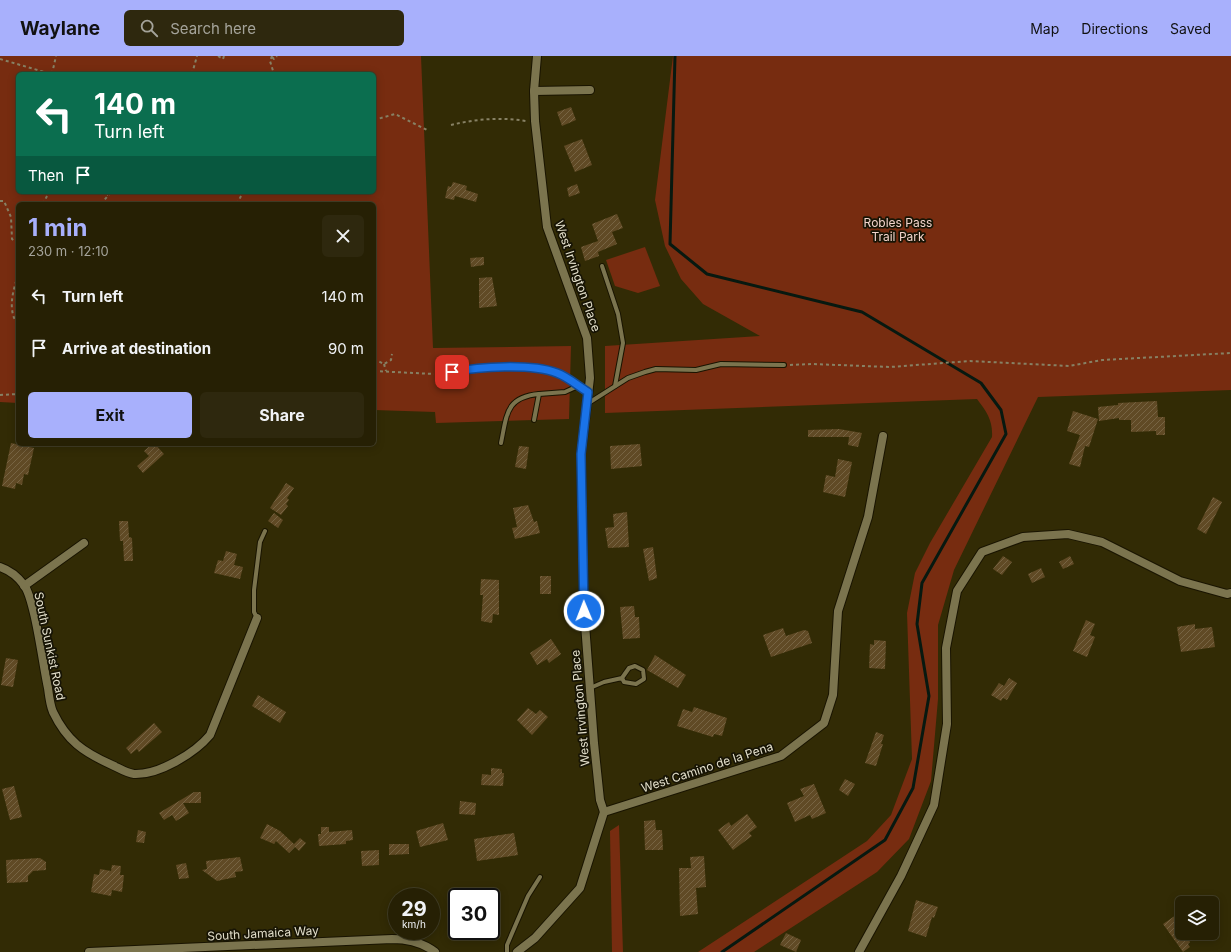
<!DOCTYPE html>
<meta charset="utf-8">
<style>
body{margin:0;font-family:Inter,sans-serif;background:#2e280e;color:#f1f3f6;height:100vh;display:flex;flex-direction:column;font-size:15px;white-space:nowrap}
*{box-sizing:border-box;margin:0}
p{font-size:13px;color:#a4a39a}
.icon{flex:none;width:22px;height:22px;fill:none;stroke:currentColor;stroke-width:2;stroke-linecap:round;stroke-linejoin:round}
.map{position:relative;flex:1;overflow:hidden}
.drawer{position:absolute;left:16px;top:146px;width:360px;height:244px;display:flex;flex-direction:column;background:#262004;border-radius:6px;box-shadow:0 2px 10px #0003,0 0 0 1px #423e26}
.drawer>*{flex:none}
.guide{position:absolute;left:16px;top:16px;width:360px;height:122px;border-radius:6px;box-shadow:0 2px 10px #0003,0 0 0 1px #423e26;background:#0b6e4f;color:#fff;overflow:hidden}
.fabs{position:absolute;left:1175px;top:840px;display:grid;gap:8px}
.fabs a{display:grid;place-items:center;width:44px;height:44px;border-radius:6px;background:#262004;box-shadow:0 2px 10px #0003,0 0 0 1px #423e26;font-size:20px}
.speed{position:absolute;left:388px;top:832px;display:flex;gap:8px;font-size:20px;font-weight:700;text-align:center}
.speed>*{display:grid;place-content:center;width:52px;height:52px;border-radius:50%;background:#262004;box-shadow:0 2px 10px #0003,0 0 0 1px #423e26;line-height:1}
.speed small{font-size:10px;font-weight:400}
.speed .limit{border:2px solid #111;border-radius:6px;background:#fff;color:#111}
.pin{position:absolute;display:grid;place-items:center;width:34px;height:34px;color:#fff;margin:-17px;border-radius:8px;box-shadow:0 2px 6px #0006}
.me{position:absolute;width:44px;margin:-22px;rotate:359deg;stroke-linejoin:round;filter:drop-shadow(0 0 3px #0008)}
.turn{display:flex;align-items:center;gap:14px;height:84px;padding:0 12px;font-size:18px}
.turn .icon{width:52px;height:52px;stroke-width:2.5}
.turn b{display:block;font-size:28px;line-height:34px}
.then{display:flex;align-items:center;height:38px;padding:0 12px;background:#0003;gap:8px;font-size:15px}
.round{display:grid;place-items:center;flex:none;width:42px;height:42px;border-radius:6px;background:#2e280e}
.headline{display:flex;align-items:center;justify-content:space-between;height:68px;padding:0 12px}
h1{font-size:24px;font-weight:700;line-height:30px;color:#a8b0fc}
.button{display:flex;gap:8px;margin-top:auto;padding:8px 12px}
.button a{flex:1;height:46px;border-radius:6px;background:#a8b0fc;color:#111;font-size:16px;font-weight:700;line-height:46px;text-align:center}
.button a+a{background:#2e280e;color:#f1f3f6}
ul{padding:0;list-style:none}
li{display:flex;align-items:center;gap:12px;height:52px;padding:0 12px}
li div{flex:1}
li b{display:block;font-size:15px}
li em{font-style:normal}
header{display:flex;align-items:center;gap:24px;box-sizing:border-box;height:56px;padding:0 20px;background:#a8b0fc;color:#111}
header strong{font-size:19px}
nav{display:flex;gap:22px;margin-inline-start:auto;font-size:14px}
.search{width:280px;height:36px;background:#2e280e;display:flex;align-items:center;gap:10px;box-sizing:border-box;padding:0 14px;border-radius:6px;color:#a4a39a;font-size:15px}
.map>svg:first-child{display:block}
</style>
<header>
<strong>Waylane</strong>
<div class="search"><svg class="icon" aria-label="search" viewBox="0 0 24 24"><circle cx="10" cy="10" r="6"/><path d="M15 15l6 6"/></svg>Search here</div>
<nav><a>Map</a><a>Directions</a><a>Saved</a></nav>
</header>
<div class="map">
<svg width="1231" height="896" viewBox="0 0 1231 896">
<defs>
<pattern id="building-hatch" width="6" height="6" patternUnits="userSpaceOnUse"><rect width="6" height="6" fill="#604a25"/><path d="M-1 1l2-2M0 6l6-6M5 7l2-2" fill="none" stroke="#776443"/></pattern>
</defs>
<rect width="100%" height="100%" fill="#322b05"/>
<!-- green -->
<g fill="#772c10" fill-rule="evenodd">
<path d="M0 0H421L433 292 571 290 569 363 436 367 435 356 374 354V148H18V347L0 346ZM18 18H374V136H18Z"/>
<path d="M673 0H1231V334L1038 341 954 514 938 569V643L931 725 909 783 877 816 754 896H698L867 785 891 759 912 703 907 557 915 517 930 487 992 381C993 365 987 356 977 343L605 357V290L760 280 703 248 681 223 665 190 655 144Z"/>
<polygon points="645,191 660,230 638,237 615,230 606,204"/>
<polygon points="619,769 623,896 612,896 610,775"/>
</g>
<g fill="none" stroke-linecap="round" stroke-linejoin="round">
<!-- stream -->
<polyline stroke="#071910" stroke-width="3" points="675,0 670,188 707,218 862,256 981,327 1001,354 1006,378 922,527 917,568 929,640 913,732 885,784 722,896"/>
</g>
<!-- building -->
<g fill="url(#building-hatch)">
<polygon points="571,51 576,64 562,70 557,56"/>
<polygon points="582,83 592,109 575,116 564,90"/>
<polygon points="453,126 467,130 466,134 478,138 476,146 455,140 454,144 445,142 448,130 451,131"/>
<polygon points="577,128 580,137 569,141 567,132"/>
<polygon points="617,158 623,172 612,176 617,188 598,196 599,200 585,205 581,191 598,185 592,168"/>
<polygon points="484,201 484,209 471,211 470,202"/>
<polygon points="492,221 497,250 479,252 479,222"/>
<polygon points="1157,345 1158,361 1165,361 1165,379 1156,379 1156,375 1131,376 1131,364 1119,364 1119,362 1099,365 1098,351 1118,349 1118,347"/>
<polygon points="1073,355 1098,363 1089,391 1085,390 1080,411 1069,408 1080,379 1067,375"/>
<polygon points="839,373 862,377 858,391 848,389 849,381 808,381 808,374"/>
<polygon points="11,387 34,392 28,419 24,418 22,429 16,427 15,433 2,430"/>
<polygon points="152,388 155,388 164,398 143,417 137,410 149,400 144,395"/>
<polygon points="640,388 642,410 611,413 610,390"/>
<polygon points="519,390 529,391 526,413 515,411"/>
<polygon points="838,403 852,406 845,441 823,436 826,419 835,421"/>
<polygon points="286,427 294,432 287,442 289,444 286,448 288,450 281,459 270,452"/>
<polygon points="1213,441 1222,446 1206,478 1197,473"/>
<polygon points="528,449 534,466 537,465 540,477 515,483 512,472 517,471 513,452"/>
<polygon points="627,456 629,491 608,492 605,472 614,471 613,458"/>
<polygon points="274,457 283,464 278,472 268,465"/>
<polygon points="119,465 128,465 129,481 132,482 133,505 124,505 123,485 120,485"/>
<polygon points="653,491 657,522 649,525 643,493"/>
<polygon points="226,495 237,498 234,509 243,511 240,523 214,517 218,504 223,505"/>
<polygon points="1003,500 1012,506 1002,519 993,513"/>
<polygon points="1070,500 1074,508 1063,513 1059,506"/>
<polygon points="1041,512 1045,521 1032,527 1028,518"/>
<rect x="540" y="520" width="11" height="18"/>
<polygon points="481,523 499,524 499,559 493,558 492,567 481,565 483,539 480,539"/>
<polygon points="634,550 635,561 639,561 640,582 623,583 620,551"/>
<polygon points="1086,564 1095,568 1090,579 1095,581 1087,601 1073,595"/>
<polygon points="1195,568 1195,573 1212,571 1215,591 1181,596 1177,571"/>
<polygon points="783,572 786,580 804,574 808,575 812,587 771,601 763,579"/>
<polygon points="551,583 561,598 549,607 547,603 537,609 530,597"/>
<polygon points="874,584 886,585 885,613 869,612 870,588 874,589"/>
<polygon points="655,599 686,619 678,632 647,614"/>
<polygon points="6,602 18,604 13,631 1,629"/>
<polygon points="1009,622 1017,627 1007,644 1003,642 1001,645 991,639 999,627 1004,630"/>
<polygon points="258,639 286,656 280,667 252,650"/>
<polygon points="694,651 727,662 722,680 714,678 713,681 677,670 683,653 692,656"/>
<polygon points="528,652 536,658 540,654 548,661 532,679 517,664"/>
<polygon points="154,667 162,676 139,696 137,693 131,698 126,692"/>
<polygon points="876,676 884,679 881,688 883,688 876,710 865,707"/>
<polygon points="491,712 502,713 502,717 504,717 503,730 481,729 482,718 491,719"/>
<polygon points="845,723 855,728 848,740 839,734"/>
<polygon points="814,728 826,757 812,763 810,759 795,766 787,747 804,740 800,733"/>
<polygon points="14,730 22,761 10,764 2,733"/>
<polygon points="194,736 201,736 201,747 183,747 189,757 176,765 172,759 164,764 159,757"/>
<polygon points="460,745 476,747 475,759 459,758"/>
<polygon points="747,758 757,771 749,777 752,780 733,794 718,774 729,766 731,770"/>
<polygon points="655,764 656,774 662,774 663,794 645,794 644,765"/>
<polygon points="443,767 448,784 420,791 416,775"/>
<polygon points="267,768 280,775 294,788 300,782 306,787 299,795 295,791 289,797 276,785 274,788 260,782"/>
<polygon points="321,771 329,771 329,776 352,774 353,784 346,785 346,788 319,790 318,778 321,778"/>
<polygon points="138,774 146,776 144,787 136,786"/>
<polygon points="514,777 518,799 477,805 474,783"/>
<polygon points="389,788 409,788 409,798 389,799"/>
<polygon points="379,794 379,809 362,810 361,795"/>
<polygon points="704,800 706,831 696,832 698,858 680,860 679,812 691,812 690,801"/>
<polygon points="240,801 243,815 235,816 236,821 217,825 202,814 207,813 206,805"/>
<polygon points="40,802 46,806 46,814 33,815 28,820 28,826 7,827 6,804"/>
<polygon points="186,807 189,822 179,823 176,809"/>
<polygon points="112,809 121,810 120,819 124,819 122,836 112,834 111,840 91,836 94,818 99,819 100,813 111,815"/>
<polygon points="916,844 938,851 934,862 932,861 926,881 908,875"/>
<polygon points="1182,855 1182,877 1197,877 1188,883 1190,886 1188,888 1190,891 1183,896 1163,868"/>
<polygon points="786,877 801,884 796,896 780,889"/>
</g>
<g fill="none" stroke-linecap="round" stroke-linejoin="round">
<!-- lane casing -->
<g stroke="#191400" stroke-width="6">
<g id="lane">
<polyline points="602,210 618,258 623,287 615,330"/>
<path d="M441 318C472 312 527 305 557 317 568 322 578 330 588 336"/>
<polyline points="587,348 628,322 645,316 656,313 696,314 721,308 784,309"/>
<polyline points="534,364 539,338 565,336 578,330"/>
<path d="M501 387C507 358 506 341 539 338"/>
<polyline points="257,562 254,556 254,534 260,486 265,475"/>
<polyline points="590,632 604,626 622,622 629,612 635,610 643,614 644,623 636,628 624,626 622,622"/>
<polyline points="507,896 507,889 528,840 540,821"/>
</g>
</g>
<!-- street casing -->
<g stroke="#191400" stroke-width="10">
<g id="street">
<polyline points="534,35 590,34"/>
<path d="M0 511C9 514 18 521 24 529 35 544 43 610 48 632 49 640 50 649 53 656 67 685 83 696 112 709 119 712 126 717 134 718 159 719 195 697 210 679L257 562"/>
<polyline points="24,530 84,487"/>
<polyline points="604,756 781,700 824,667 833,639 838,555 868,461 883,380"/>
<path d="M89 896 392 883C408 883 422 886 435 896"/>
<polyline points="517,896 535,882 580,832 604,756 600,744 594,687 584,555 581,398 590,322 587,282 547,171 535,65 534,35 537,0"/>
<polyline points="859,896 901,820 934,749 947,668 946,592 957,535 982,496 1023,481 1068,478 1102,486 1180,525 1227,538 1231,537"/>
</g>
</g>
<!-- path -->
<g stroke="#878164" stroke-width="2" stroke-dasharray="3 3" stroke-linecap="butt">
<polyline points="218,0 223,3 224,0"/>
<polyline points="272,0 270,5 274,18"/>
<polyline points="272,1 274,3 277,0"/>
<polyline points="0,3 51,18"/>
<polyline points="52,18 56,0"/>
<polyline points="192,18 197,0"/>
<polyline points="374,64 395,58 429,75"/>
<path d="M451 69C475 63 501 61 526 65"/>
<polyline points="102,136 108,139"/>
<polyline points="0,145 4,145 11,161 12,183 18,188"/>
<polyline points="43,148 49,136"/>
<polyline points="101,148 111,136"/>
<polyline points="237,148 243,136"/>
<path d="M18 219C13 235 7 254 18 269"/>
<polyline points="374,303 384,308 391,304 392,298"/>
<polyline points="384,308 386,315"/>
<polyline points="790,309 812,308 890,311 970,305 1069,310 1102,304 1231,297"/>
<polyline points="374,315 434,318"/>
<polyline points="0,339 18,338"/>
</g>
<!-- lane -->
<use href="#lane" stroke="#7b744e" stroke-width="4"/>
<!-- street -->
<use href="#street" stroke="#7b744e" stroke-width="8"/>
</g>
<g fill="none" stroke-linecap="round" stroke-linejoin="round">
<!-- route casing -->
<g stroke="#114b97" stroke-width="10">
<path id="route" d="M452 316C479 311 530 307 557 317 568 321 578 330 588 336L581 398 584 555"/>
</g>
<!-- route -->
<use href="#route" stroke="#1a73e8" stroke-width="7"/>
</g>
<g text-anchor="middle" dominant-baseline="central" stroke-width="3.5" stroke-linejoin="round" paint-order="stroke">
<!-- park labels -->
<g font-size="12" fill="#f2d3ca" stroke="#171405">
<text x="898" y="166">Robles Pass<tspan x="898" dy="14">Trail Park</tspan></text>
</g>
<!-- street labels -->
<g font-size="12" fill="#e3dfcb" stroke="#171405">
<text transform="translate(578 220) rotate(71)">West Irvington Place</text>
<text transform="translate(50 590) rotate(78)">South Sunkist Road</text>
<text transform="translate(580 652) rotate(-95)">West Irvington Place</text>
<text transform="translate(707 711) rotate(-18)">West Camino de la Pena</text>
<text transform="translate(263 877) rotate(-3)">South Jamaica Way</text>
</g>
</g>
</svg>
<div class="fabs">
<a><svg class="icon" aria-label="layers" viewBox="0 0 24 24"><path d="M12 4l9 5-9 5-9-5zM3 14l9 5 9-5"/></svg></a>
</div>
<div class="speed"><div>29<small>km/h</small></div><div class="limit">30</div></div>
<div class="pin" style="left:452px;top:316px;background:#d93025"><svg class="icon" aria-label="arrive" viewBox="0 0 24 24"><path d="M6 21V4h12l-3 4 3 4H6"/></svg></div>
<svg class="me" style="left:584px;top:555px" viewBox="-20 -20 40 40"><circle r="17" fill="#1a73e8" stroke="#fff" stroke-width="3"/><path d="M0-11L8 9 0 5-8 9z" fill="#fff"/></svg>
<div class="guide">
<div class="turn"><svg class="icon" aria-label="left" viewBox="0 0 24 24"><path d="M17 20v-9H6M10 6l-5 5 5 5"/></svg><div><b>140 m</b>Turn left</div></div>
<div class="then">Then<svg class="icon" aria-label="arrive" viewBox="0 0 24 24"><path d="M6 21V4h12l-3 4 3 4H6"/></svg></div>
</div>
<section class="drawer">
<div class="headline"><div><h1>1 min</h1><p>230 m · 12:10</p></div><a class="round"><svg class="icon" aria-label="close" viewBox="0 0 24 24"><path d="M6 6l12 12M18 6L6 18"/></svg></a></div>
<ul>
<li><svg class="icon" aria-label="left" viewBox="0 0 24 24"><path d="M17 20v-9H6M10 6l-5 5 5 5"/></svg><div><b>Turn left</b></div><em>140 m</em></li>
<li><svg class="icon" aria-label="arrive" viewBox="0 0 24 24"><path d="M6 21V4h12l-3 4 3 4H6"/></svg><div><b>Arrive at destination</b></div><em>90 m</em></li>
</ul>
<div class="button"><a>Exit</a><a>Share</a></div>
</section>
</div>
